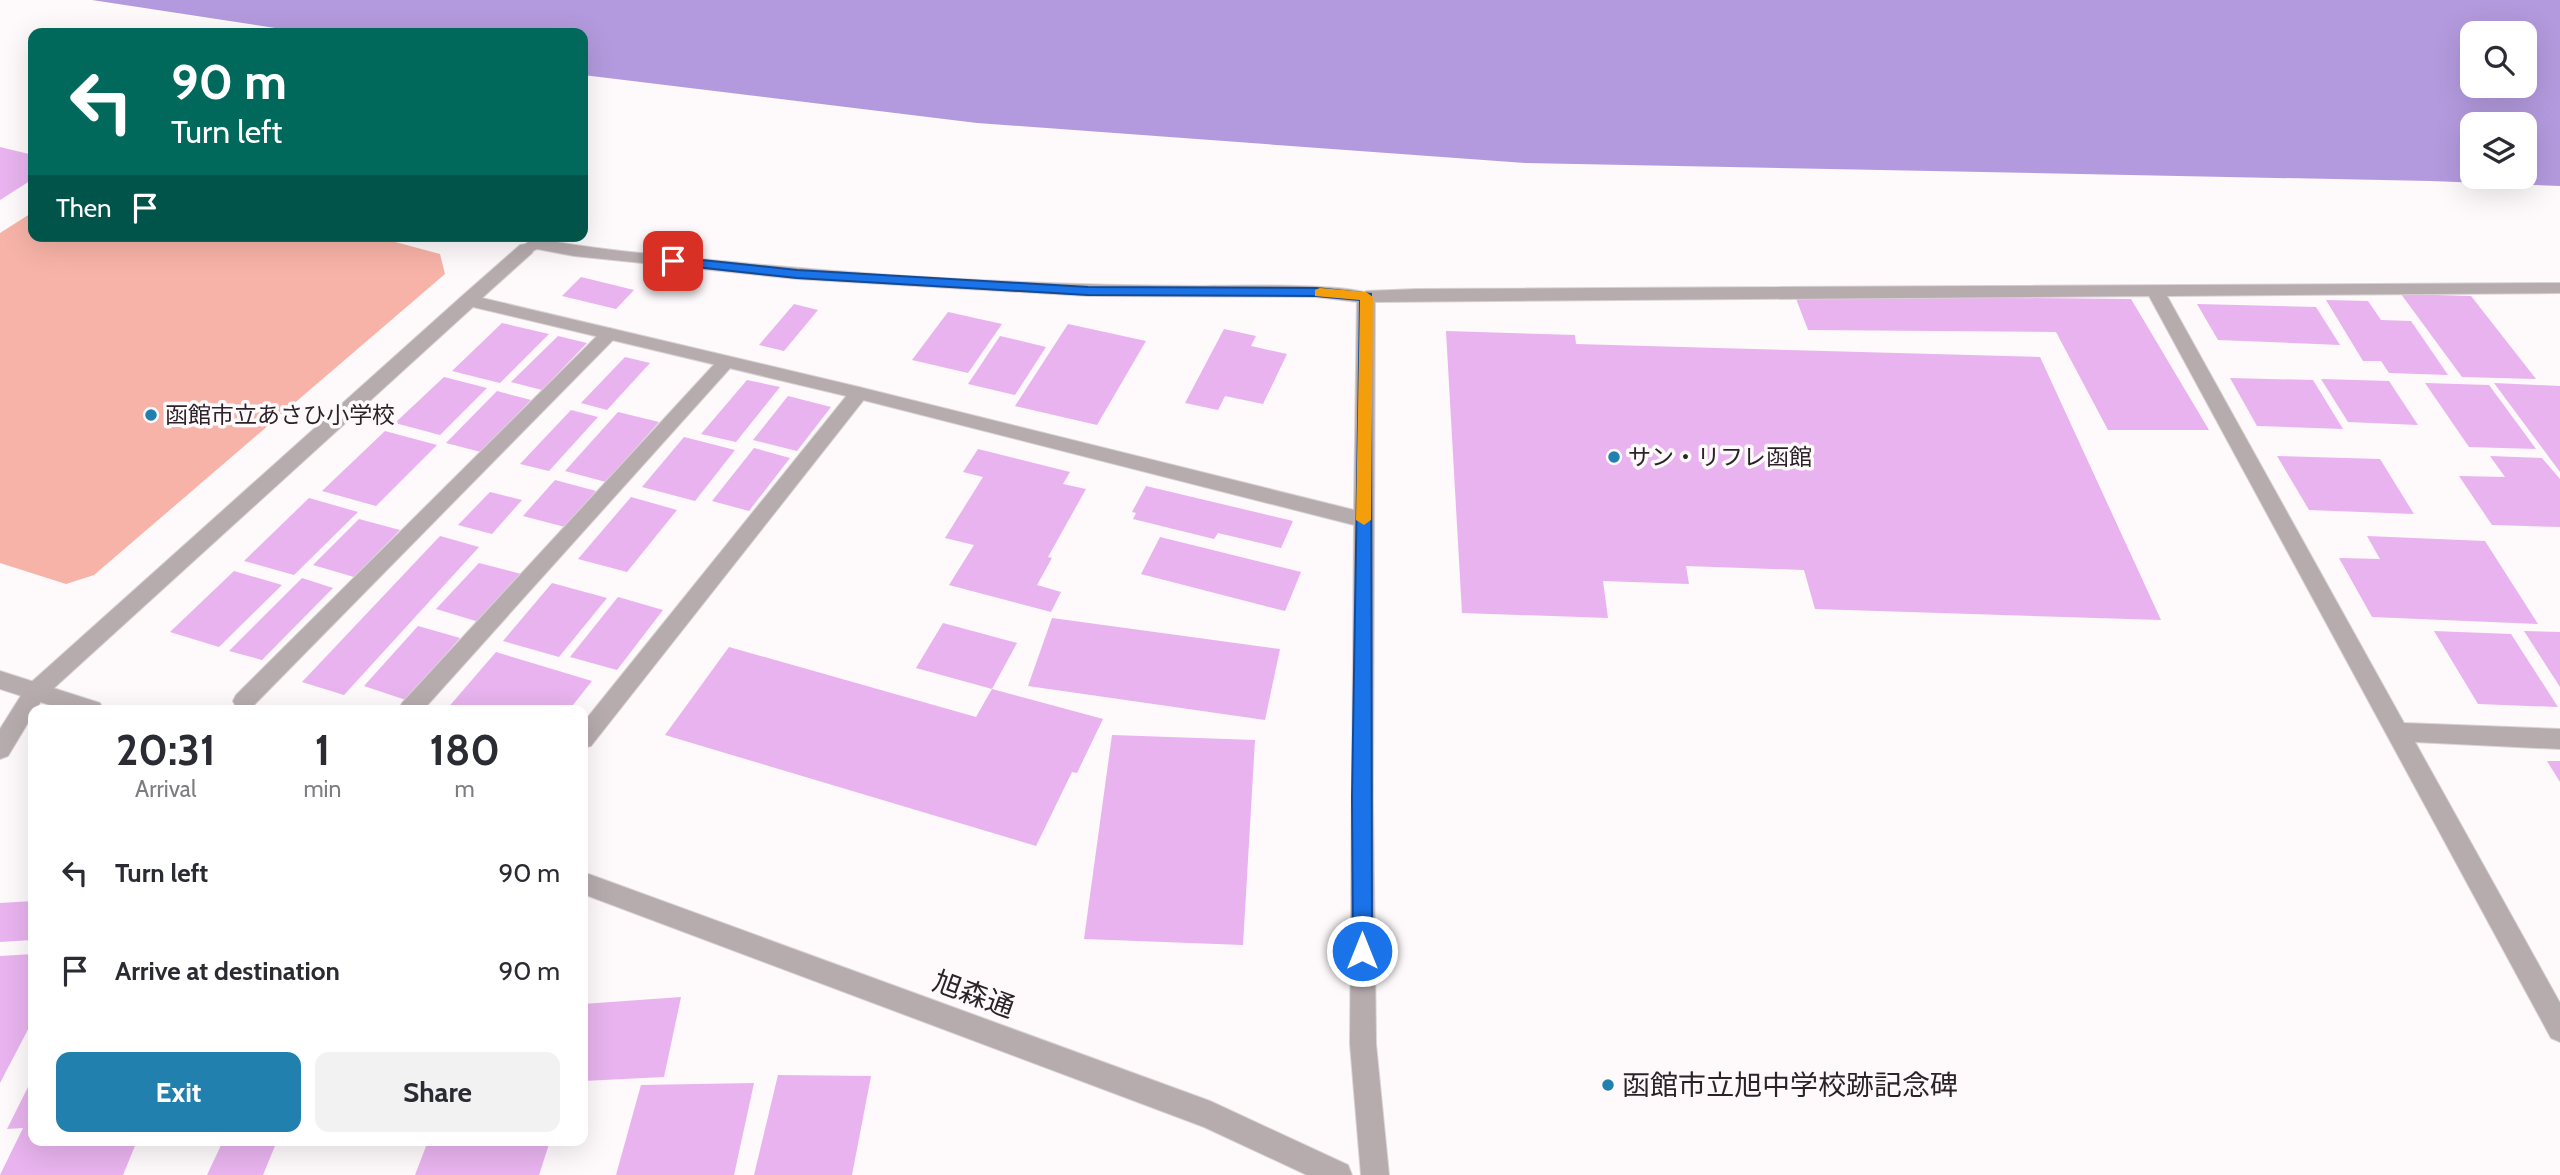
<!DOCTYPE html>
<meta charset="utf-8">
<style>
body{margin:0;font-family:Cabin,"Noto Sans JP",sans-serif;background:#f2f2f3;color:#2b2b33;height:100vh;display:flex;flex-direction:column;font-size:26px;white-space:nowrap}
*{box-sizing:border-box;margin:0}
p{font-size:23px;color:#7c7c81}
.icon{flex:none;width:38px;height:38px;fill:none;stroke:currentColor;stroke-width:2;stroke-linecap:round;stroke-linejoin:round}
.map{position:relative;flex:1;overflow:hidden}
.panel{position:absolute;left:28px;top:705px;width:560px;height:441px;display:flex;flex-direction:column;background:#fff;border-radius:14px;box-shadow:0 7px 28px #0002}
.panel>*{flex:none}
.top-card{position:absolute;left:28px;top:28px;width:560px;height:214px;border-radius:14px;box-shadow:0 7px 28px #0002;background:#00695c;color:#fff;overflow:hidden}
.tools{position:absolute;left:2460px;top:21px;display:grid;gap:14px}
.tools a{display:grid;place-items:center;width:77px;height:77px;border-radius:14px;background:#fff;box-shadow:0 7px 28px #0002;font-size:35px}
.pin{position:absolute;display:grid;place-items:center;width:60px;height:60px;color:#fff;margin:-30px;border-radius:14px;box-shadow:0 4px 10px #0006}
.me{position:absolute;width:77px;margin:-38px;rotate:0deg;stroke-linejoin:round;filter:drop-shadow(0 0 5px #0008)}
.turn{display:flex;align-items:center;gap:24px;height:147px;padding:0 28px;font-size:32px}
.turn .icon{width:91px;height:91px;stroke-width:2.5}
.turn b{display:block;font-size:49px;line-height:60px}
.then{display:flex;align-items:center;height:66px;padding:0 28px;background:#0003;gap:14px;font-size:26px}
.eta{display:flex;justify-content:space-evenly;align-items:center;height:119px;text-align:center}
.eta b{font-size:42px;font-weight:800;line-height:49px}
.primary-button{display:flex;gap:14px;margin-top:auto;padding:14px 28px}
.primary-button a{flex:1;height:80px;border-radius:14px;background:#2180ad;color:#fff;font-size:28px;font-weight:800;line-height:80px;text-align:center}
.primary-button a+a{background:#f2f2f3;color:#2b2b33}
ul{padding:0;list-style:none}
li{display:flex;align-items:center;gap:21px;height:98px;padding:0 28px}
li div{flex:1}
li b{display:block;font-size:26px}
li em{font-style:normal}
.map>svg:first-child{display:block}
</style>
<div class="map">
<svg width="2560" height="1175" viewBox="0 0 2560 1175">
<rect width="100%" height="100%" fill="#fef9fb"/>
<!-- green -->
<polygon fill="#f8b3a8" points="33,212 33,236 373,236 440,254 445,274 94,575 66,584 0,563 0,233"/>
<!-- water -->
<path fill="#b39ade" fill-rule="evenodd" d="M92 0H2560V186L2431 181 1525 163 977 123 583 75V33H308ZM2473 33H2525V86H2473ZM2473 124H2525V177H2473Z"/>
<!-- building -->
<g fill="#e8b3ee">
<polygon points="0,147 33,155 33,179 0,200"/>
<polygon points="581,277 634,290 616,309 562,296"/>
<polygon points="2401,294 2471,296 2536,379 2462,377"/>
<polygon points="1795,296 2131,299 2209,430 2108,430 2056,332 1808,330"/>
<polygon points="2326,300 2368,301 2381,320 2411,321 2448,375 2389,373 2381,361 2363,361"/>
<polygon points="794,304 818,310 784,351 759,345"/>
<polygon points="2197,304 2316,307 2340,345 2218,340"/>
<polygon points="948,312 1002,324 968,373 912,360"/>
<polygon points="502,323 549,334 500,383 452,371"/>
<polygon points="1068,324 1146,341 1097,425 1015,406"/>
<polygon points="1224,329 1256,336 1251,346 1287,354 1263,404 1225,396 1218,410 1185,403"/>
<polygon points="1446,331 1575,335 1576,344 2040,357 2161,620 1815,609 1804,570 1686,566 1689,584 1603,581 1608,618 1462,613"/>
<polygon points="558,336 587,343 542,390 511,382"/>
<polygon points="1000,336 1046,347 1015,395 968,384"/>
<polygon points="625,357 650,363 607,410 581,403"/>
<polygon points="444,377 487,388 440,435 395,423"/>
<polygon points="2230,378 2313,380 2343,429 2257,426"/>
<polygon points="2321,379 2389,381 2418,425 2348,422"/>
<polygon points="747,380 780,387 736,442 701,434"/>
<polygon points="2425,383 2489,385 2536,449 2469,447"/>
<polygon points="2494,383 2560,386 2560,472"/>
<polygon points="497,391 531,400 481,452 446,443"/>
<polygon points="788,396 831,407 797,451 753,440"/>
<polygon points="571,410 598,417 549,471 520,464"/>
<polygon points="618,412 659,422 606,482 565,471"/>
<polygon points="385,431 437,445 376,506 322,491"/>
<polygon points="684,437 735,450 695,501 642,487"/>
<polygon points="754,448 790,458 749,511 712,501"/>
<polygon points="978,449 1070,472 1063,484 1086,489 1048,557 1052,558 1037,585 1061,592 1051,612 949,585 974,545 945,538 983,477 963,472"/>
<polygon points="2277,456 2380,459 2414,514 2309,510"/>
<polygon points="2490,456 2542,458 2560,479 2560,527 2492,525 2459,476 2505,477"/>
<polygon points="555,480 596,491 565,527 523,516"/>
<polygon points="1146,486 1293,521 1281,548 1218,533 1214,539 1133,519 1136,513 1132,512"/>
<polygon points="490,492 522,500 492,534 458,525"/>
<polygon points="631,497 677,510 627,572 578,559"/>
<polygon points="309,498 358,512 294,575 244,561"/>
<polygon points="359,519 400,530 354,577 313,565"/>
<polygon points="440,536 479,547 344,695 302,682"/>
<polygon points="2367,536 2485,541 2538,624 2372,617 2339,558 2380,559"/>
<polygon points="1160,537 1301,572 1285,611 1141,574"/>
<polygon points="479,563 521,574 479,622 436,609"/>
<polygon points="234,571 282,585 219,647 170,632"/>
<polygon points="302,578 333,588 262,660 229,651"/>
<polygon points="552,583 607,598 559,657 503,641"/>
<polygon points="618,597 663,610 617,670 570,657"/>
<polygon points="1052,618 1280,649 1265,720 1028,686"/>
<polygon points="943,623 1017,643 992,689 916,668"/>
<polygon points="418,626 460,638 406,700 364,686"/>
<polygon points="2434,631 2511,634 2558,707 2478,704"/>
<polygon points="2524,631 2560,632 2560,687"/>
<polygon points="729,647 976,717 992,689 1103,719 1077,773 1072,772 1036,846 665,735"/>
<polygon points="496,652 592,681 569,710 446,710"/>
<polygon points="1112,735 1255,740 1243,945 1084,939"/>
<polygon points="2547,761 2560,761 2560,782"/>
<polygon points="33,901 33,940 0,942 0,903"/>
<polygon points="33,954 33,1020 0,1083 0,956"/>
<polygon points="681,997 664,1077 583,1081 583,1004"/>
<polygon points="778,1075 871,1076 852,1175 754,1175"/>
<polygon points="33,1077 33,1141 137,1141 123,1175 0,1175 23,1128 7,1129"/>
<polygon points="754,1083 734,1175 616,1175 641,1085"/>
<polygon points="223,1141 277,1141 263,1175 207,1175"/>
<polygon points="428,1141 550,1141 539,1175 415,1175"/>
</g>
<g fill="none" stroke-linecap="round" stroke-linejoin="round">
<!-- service casing -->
<g stroke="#d8d2d5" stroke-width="2">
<g id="service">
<path d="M534 238C596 250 660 255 723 261 880 277 1039 285 1198 286 1224 286 1363 282 1375 297L1366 303 1316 297 1088 296 797 279 574 256 537 249 526 254 520 253 518 249Z"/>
<polygon points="609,328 615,330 618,334 615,338 252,707 244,710 236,707 233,701 236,695 603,330"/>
<polygon points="726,356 732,358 735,362 732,366 423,710 399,710 402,703 720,358"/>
<polygon points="859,387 868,393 866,397 591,746 583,748 583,723 852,389"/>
</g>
</g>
<!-- minor casing -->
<g stroke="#d8d2d5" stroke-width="2">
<polygon id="minor" points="526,244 534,249 532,253 482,298 859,387 1354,510 1357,297 1366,291 1417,289 2560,283 2560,293 2167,296 2404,723 2560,729 2560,749 2415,742 2560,1003 2560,1042 2551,1038 2149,296 1375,302 1373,797 1376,1044 1389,1175 1361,1175 1350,1044 1354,525 859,399 473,307 43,698 8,756 0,759 0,729 27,686 462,296 520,245"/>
</g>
<!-- tertiary casing -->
<g stroke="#d8d2d5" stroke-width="2">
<g id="tertiary">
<polygon points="0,671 100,703 103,710 65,710 0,689"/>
<polygon points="583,872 1210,1101 1348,1165 1352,1175 1307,1175 1204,1127 583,894"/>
</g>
</g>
<!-- service -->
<use href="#service" fill="#b6abad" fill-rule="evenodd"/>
<!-- minor -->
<use href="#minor" fill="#b6abad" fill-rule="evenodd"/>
<!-- tertiary -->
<use href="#tertiary" fill="#b6abad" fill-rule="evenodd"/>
</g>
<!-- route -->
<polygon fill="#1a73e8" stroke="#114b97" stroke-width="2" points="673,257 797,270 1088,287 1316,288 1371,294 1372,951 1369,958 1362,960 1356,958 1353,951 1352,797 1360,300 1316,296 1088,295 797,278 669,264 669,258"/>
<!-- slow -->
<polygon fill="#f59e0b" points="1320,288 1366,292 1373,297 1371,520 1364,525 1356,520 1360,300 1315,296 1315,290"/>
<!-- markers -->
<g fill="#2180ad" stroke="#fef9fb" stroke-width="2.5">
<circle cx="151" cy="415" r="7"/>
<circle cx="1614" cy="457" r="7"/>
<circle cx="1608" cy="1085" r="7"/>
</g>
<g text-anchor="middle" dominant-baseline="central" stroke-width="7" stroke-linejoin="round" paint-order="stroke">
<!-- poi labels -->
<g font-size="23" fill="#2b2328" stroke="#fef9fb" text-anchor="start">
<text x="165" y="415">函館市立あさひ小学校</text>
<text x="1628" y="457">サン・リフレ函館</text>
</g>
<!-- near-street labels -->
<g font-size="28" fill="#2b2328" stroke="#fef9fb">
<text transform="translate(974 994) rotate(20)">旭森通</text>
</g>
<!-- near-poi labels -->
<g font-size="28" fill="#2b2328" stroke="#fef9fb" text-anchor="start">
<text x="1622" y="1085">函館市立旭中学校跡記念碑</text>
</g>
</g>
</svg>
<div class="tools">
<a><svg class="icon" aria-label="search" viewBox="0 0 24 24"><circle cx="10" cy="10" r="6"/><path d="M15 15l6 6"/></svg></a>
<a><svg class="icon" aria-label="layers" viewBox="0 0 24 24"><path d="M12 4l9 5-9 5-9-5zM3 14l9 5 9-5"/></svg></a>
</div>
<div class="pin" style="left:673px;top:261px;background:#d93025"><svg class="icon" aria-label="arrive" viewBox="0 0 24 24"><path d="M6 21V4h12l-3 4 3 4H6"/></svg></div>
<svg class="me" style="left:1362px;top:951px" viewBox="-20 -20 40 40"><circle r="17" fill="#1a73e8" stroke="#fff" stroke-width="3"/><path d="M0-11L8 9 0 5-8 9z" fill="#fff"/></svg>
<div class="top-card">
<div class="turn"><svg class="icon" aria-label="left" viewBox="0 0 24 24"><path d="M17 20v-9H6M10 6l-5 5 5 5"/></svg><div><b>90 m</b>Turn left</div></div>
<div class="then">Then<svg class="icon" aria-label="arrive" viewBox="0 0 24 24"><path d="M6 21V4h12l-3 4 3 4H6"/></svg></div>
</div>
<section class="panel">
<div class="eta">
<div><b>20:31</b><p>Arrival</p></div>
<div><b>1</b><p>min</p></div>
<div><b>180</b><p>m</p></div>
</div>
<ul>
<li><svg class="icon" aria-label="left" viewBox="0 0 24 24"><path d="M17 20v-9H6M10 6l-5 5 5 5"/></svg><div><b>Turn left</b></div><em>90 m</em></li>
<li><svg class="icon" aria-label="arrive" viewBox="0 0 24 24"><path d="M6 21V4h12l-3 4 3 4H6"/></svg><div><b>Arrive at destination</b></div><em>90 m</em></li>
</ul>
<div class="primary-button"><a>Exit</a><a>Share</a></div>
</section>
</div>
